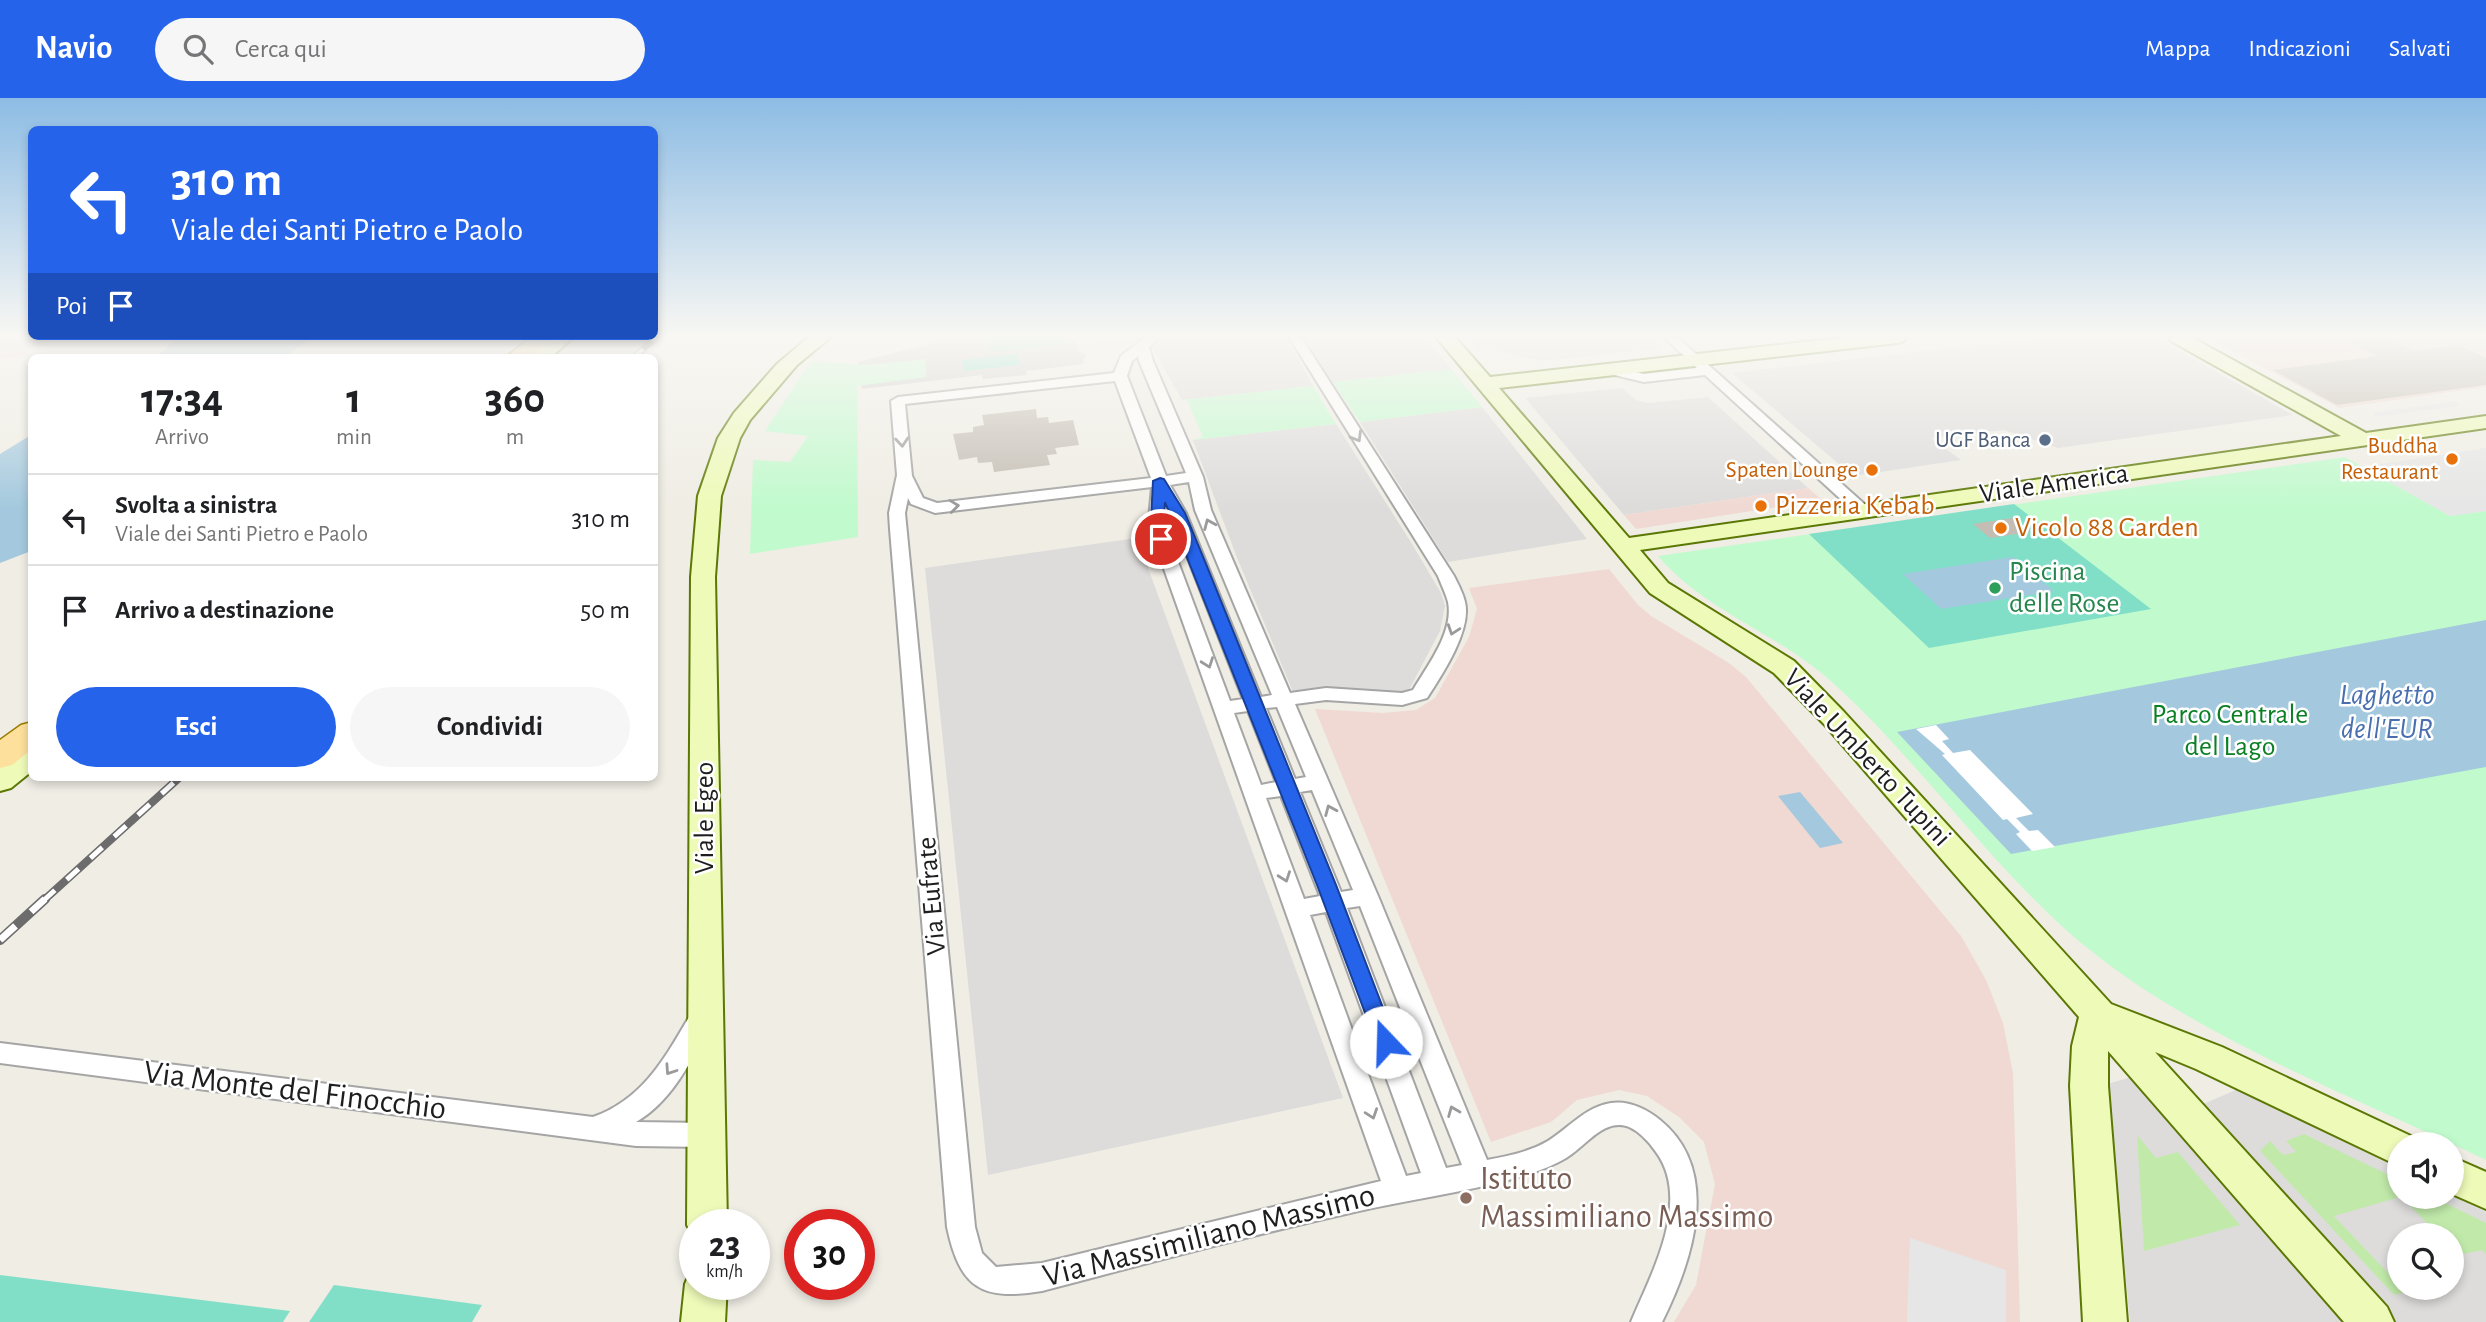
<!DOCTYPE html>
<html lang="it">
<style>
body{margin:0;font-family:"Alegreya Sans",sans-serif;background:#f6f6f6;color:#202124;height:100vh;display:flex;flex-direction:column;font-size:26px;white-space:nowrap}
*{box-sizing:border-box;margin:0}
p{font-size:23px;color:#757577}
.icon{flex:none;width:38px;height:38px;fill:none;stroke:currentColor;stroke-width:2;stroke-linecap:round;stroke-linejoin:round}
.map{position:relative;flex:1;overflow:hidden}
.panel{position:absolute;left:28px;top:256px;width:630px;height:427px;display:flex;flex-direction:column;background:#fff;border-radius:10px;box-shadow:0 4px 10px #0003}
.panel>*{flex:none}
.hud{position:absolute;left:28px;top:28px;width:630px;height:214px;border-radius:10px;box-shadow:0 4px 10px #0003;background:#2563eb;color:#fff;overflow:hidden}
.tools{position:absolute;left:2387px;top:1034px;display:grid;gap:14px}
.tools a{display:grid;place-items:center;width:77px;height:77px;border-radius:50%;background:#fff;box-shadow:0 4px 10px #0003;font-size:35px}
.speed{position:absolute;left:679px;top:1111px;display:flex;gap:14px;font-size:35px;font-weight:700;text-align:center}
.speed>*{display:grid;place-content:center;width:91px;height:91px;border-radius:50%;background:#fff;box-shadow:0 4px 10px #0003;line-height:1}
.speed small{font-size:18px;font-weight:400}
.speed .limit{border:10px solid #d22;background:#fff;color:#111}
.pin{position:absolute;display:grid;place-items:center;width:60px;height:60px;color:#fff;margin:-30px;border:4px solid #fff;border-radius:50%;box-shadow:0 2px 7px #0007}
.me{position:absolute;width:77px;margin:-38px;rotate:339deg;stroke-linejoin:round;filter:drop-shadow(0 0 5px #0008)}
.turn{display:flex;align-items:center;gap:24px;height:147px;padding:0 28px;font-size:32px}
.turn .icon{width:91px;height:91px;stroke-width:2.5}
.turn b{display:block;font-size:49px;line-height:60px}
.then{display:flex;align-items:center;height:66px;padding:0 28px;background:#0003;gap:14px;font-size:26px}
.eta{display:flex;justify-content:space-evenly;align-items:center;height:119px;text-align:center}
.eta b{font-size:42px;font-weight:700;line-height:49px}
.cta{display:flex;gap:14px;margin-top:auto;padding:14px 28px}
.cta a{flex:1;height:80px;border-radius:42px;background:#2563eb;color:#fff;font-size:28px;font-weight:700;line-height:80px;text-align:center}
.cta a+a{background:#f6f6f6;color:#202124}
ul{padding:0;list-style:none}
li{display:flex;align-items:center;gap:21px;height:91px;padding:0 28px;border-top:2px solid #e0e0e0}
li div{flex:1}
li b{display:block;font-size:26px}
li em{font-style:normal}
header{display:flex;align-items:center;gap:42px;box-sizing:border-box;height:98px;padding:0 35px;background:#2563eb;color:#fff}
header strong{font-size:33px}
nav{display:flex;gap:38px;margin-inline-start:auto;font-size:24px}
.search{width:490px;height:63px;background:#f6f6f6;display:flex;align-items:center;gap:18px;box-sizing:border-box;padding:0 24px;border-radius:38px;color:#757577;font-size:26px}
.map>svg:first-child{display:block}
</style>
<header>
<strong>Navio</strong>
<div class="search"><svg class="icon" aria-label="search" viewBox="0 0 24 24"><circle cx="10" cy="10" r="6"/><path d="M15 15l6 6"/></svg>Cerca qui</div>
<nav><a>Mappa</a><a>Indicazioni</a><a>Salvati</a></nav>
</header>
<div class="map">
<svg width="2486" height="1224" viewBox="0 0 2486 1224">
<rect width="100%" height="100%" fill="#efede4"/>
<!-- residential -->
<g fill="#dddcdb" fill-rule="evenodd">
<polygon points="1165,239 1286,239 1313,288 1182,302 1152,249"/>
<polygon points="1300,239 1425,239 1451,271 1333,284"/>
<polygon points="1465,239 1651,239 1664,250 1541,263 1498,253 1477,253"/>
<polygon points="2048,239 2155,239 2293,317 2058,350 2004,332 1931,340 1961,362 1853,378 1732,275"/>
<polygon points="1622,290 1636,302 1648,305 1708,299 1808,390 1624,417 1525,300"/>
<polygon points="1482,309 1587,441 1448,464 1360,324"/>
<polygon points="1336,326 1412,446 1441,495 1445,508 1440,533 1410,590 1400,595 1353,590 1293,594 1236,457 1193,342"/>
<polygon points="1137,440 1343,1000 988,1077 925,470"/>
<polygon points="2132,979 2345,1224 2130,1224 2107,986"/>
<path d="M2238 991 2399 1071V1099L2452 1097 2486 1114V1224H2393L2199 1008ZM2399 1138H2452V1190H2399Z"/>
</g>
<!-- commercial -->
<g fill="#f0d9d3">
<polygon points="2206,239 2486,239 2486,289 2339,310"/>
<polygon points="1808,390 1822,402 1636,431 1624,417"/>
<polygon points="1609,471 1638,507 1651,518 1729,565 1746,579 1961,838 1986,882 2003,925 2013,975 2020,1224 1674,1224 1696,1187 1715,1086 1704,1044 1679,1019 1647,998 1619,992 1577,1002 1551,1024 1491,1044 1315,611 1383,615 1416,612 1435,600 1469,539 1477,511 1469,490"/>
</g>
<!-- industrial -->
<polygon fill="#e9d6e3" points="0,239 42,239 24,258 1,261"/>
<!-- religious -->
<polygon fill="#ccc" points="956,239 1073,239 1080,255 1084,255 1086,260 1083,261 1084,266 1026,273 1027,277 983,281 982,277 862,291 858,264"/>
<!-- grass -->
<g fill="#c1eaaa">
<polygon points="2304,1036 2399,1082 2400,1099 2334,1118 2406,1194 2394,1197 2260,1053 2270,1043 2283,1057 2296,1054 2286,1043"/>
<polygon points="2137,1037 2156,1060 2178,1054 2240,1127 2144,1153"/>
<polygon points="2401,1099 2433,1099 2486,1125 2486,1156 2482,1152 2459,1157 2452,1150 2452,1138 2439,1137"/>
</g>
<!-- park -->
<g fill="#c1facd">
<polygon points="925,261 926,279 857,288 858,439 750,456 753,362 790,364 808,338 765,333 811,263 868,267"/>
<polygon points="1451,271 1482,309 1360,324 1333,284"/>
<polygon points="1313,288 1336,326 1193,342 1203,339 1187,302 1182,302"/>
<path d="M2345 359 2450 418 2486 413V1062C2347 995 2180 934 2065 831 1981 755 1916 660 1833 585 1778 535 1706 514 1658 458Z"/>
</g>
<!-- pitch -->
<g fill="#81dfc8">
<polygon points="988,239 1067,239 1070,246 991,254"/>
<polygon points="1017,256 1020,267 964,273 962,262"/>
<polygon points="2014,406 2151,511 1929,550 1809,436"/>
<polygon points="0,1177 290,1213 283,1224 0,1224"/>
<polygon points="334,1187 482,1207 472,1224 309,1224"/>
</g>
<!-- parking -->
<g fill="#e6e6e6">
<polygon points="1144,239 1120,250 1093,254 1087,240"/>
<polygon points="2455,303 2459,308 2376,319 2373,315"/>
<polygon points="2486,350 2486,413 2450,418 2363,369"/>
<polygon points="1910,1140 2006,1172 2006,1224 1907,1224"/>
</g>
<!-- water -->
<g fill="#a4c9de">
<polygon points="177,239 314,239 283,259 157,259"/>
<polygon points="31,337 31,453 0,465 0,356"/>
<polygon points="2013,459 2054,493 1941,511 1903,476"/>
<polygon points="2486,522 2486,669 2011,756 1897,634"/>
<polygon points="1800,694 1843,745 1820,750 1778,698"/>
</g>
<!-- pier -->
<polygon fill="#fff" points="1936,627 1949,641 1942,643 1953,655 1970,652 2033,716 2016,720 2029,733 2038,732 2055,749 2032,753 2016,736 2020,734 2007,721 2003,722 1942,657 1945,656 1916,631"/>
<!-- building -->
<g fill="#c4bdb4">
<polygon points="2339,239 2384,239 2414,253 2459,247 2486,260 2486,287 2337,307 2272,272 2378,258"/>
<polygon points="1036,311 1037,320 1048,319 1049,325 1073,322 1079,347 1055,350 1057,356 1047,357 1050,367 994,374 992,364 978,365 977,359 959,362 953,336 973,334 973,329 984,327 982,317"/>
<polygon points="2012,420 2030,434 1990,440 1973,426"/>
</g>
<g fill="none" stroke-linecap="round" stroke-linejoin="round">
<!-- street casing -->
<g stroke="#a5a5a5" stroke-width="4">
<g id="street">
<path d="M1145 239H1159L1149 249 1153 263 1203 379 1211 412 1290 595 1326 590 1402 595 1413 592C1427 568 1454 534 1448 504 1446 496 1441 486 1438 478L1289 239H1301L1454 478C1458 486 1463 495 1465 504 1472 532 1442 577 1427 600L1402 607 1326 602 1295 606 1378 798 1487 1062C1508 1058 1529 1054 1548 1043 1569 1030 1585 1009 1611 1005 1628 1002 1647 1011 1660 1022 1723 1073 1692 1164 1662 1224H1631C1651 1176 1692 1103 1656 1054 1649 1044 1640 1034 1629 1029 1604 1019 1585 1049 1566 1060 1551 1069 1533 1075 1516 1080 1462 1095 1405 1102 1350 1115 1247 1138 1145 1166 1042 1193 981 1203 960 1190 947 1129L890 431 889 415 897 377 891 303 898 299 1114 275 1121 258ZM1138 258 1139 263 1186 375 1166 378 1127 278 1132 263ZM1115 283 1151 380 937 405 923 400 912 378 905 306ZM1189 384 1195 412 1272 597 1261 599 1186 415 1170 387ZM1152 389 1149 422 1152 437 1381 1083 1042 1165 996 1169 982 1155 975 1129 905 415 908 400 911 406 935 415ZM1166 408 1170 415 1243 601 1230 603 1168 437ZM1277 609 1306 679 1295 681 1266 610ZM1248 613 1276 684 1261 687 1234 615ZM1312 692 1353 792 1341 794 1300 694ZM1281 698 1320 798 1304 801 1266 700ZM1360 808 1408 930 1394 933 1347 810ZM1326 814 1371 937 1355 940 1310 817ZM1415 949 1462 1067 1446 1070 1401 952ZM1378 957 1421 1075 1406 1078 1362 960Z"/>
<polygon points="1664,239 1677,239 1870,411 1872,414 1870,417 1858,417 1705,277 1644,284 1606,275 1604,272 1611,268 1644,276 1697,270"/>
<path d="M701 911 710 914 713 921C694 958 673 1003 636 1024L706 1025 715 1029 719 1037 715 1045 706 1049 636 1048 0 965V945L593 1019C644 1001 666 958 692 914Z"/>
</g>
</g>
<!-- secondary casing -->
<g stroke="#5b7704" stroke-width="4">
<g id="secondary">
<polygon points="554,239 574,239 551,259 529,259"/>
<polygon points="809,239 831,239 797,267 750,322 740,340 721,398 715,479 727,1127 695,1127 695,1141 687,1127 691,479 698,398 718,340 734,315 777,266"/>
<polygon points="1436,239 1455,239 1490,279 1850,239 1906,239 1904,243 1897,245 1499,290 1629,440 2341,338 2171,243 2169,239 2191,239 2366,335 2486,318 2486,330 1640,452 1668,485 1794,563 1844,614 2111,906 2222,949 2413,1039 2416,1046 2399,1046 2399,1068 2196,971 2155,954 2387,1209 2394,1224 2344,1224 2108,953 2108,988 2127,1224 2083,1224 2070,988 2072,948 2079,919 1824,626 1774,575 1650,495"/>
<polygon points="32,648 32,673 11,690 0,693 0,668 22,651"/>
<polygon points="2452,1059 2486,1074 2486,1111 2452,1096"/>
<polygon points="695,1170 695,1186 727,1186 725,1224 681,1224 685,1186 691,1172"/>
</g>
</g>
<!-- primary casing -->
<g stroke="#997b00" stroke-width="3">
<g id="primary">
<polygon points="531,239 555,239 531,259 506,259"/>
<polygon points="32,624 32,651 12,667 0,670 0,642 21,627"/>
</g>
</g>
<!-- street -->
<use href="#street" fill="#fff" fill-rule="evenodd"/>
<!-- secondary -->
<use href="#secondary" fill="#eefab8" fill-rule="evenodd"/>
<!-- primary -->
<use href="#primary" fill="#fde09c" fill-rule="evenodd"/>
<!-- rail-far2 casing -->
<g stroke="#6c6c6c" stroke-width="6">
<polyline id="rail-far2" points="634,259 657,239"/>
</g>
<!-- rail-far1 casing -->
<g stroke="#6c6c6c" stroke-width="8">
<polyline id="rail-far1" points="43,803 180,679"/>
</g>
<!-- rail casing -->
<g stroke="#6c6c6c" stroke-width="10">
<polyline id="rail" points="0,842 45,801"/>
</g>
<!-- rail-far2 -->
<use href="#rail-far2" stroke="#fff" stroke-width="4.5" stroke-dasharray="12" stroke-linecap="butt"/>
<!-- rail-far1 -->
<use href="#rail-far1" stroke="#fff" stroke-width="5" stroke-dasharray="16" stroke-linecap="butt"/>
<!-- rail -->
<use href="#rail" stroke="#fff" stroke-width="7" stroke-dasharray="21" stroke-linecap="butt"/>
</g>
<!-- one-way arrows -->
<defs><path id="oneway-chevron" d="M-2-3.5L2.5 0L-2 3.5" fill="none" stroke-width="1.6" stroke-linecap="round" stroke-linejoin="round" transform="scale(1.75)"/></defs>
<g stroke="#9a9a9a">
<use href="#oneway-chevron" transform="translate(1357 339) rotate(59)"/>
<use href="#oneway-chevron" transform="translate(902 344) rotate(85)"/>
<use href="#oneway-chevron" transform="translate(954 408) rotate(-7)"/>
<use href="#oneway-chevron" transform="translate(1209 426) rotate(-113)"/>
<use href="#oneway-chevron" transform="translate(1453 532) rotate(109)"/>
<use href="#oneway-chevron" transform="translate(1208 565) rotate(70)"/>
<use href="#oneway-chevron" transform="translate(1330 712) rotate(-113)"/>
<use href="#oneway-chevron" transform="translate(1285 779) rotate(70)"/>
<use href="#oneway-chevron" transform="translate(670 972) rotate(124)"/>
<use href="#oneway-chevron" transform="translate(1453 1013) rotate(-112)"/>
<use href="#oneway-chevron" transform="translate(1372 1016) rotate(71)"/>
</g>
<!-- sky -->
<linearGradient id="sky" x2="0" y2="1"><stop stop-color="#8dbce4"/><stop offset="0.58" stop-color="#f8f7f3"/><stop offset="1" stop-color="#f8f7f3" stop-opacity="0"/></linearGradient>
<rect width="2486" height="410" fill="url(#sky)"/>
<!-- route -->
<polygon fill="#2563eb" stroke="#184099" stroke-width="2" points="1160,380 1164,381 1185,415 1206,466 1336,787 1396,944 1393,950 1386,953 1379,950 1376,944 1317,787 1165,404 1164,422 1168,441 1161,445 1155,441 1151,422 1153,383"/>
<!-- markers -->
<circle fill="#5c6f8a" stroke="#fff" stroke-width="2.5" cx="2045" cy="342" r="7"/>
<g fill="#e8710a" stroke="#fff" stroke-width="2.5">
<circle cx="2452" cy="361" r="7"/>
<circle cx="1872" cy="372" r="7"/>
<circle cx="1761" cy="408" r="7"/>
<circle cx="2001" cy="430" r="7"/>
</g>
<circle fill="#2e9e5b" stroke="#fff" stroke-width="2.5" cx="1995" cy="490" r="7"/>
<circle fill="#8d6e63" stroke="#fff" stroke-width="2.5" cx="1466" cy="1100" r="7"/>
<g text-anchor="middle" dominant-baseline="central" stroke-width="5" stroke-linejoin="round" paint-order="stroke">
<!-- far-service labels -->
<g font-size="23" fill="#4e5e75" stroke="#fff" text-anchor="end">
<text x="2031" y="342">UGF Banca</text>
</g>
<!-- far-food labels -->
<g font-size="23" fill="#c56008" stroke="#fff" text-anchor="end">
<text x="2438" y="348">Buddha<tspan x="2438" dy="26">Restaurant</tspan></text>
<text x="1858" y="372">Spaten Lounge</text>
</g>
<!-- street labels -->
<g font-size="28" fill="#1e1e1e" stroke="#fff">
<text transform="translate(2054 386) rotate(-8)">Viale America</text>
<text transform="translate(1867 660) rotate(47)">Viale Umberto Tupini</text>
<text transform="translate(705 720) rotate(-90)">Viale Egeo</text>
<text transform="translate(932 798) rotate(-95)">Via Eufrate</text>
</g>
<!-- food labels -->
<g font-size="28" fill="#c56008" stroke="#fff" text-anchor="start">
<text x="1775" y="408">Pizzeria Kebab</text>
<text x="2015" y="430">Vicolo 88 Garden</text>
</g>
<!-- leisure labels -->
<g font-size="28" fill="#27864d" stroke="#fff" text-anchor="start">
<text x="2009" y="474">Piscina<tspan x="2009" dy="32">delle Rose</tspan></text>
</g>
<!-- park labels -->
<g font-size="28" fill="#0a7f24" stroke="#fff">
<text x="2230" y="617">Parco Centrale<tspan x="2230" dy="32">del Lago</tspan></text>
</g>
<!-- water labels -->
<g font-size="30" font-style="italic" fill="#496faf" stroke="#fff">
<text x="2387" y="597">Laghetto<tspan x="2387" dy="34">dell'EUR</tspan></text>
</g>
<!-- near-street labels -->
<g font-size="33" fill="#1e1e1e" stroke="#fff">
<text transform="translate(295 993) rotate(7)">Via Monte del Finocchio</text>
<text transform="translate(1209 1138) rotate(-14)">Via Massimiliano Massimo</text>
</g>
<!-- near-education labels -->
<g font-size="33" fill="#785e54" stroke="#fff" text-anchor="start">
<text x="1480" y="1081">Istituto<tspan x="1480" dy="38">Massimiliano Massimo</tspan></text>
</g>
</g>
</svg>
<div class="tools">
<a><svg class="icon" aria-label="sound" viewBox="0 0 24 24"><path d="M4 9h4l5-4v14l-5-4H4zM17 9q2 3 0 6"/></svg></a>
<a><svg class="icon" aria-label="search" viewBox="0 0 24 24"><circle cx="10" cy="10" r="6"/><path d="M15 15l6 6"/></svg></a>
</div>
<div class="speed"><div>23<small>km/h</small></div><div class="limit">30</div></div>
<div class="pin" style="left:1161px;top:441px;background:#d93025"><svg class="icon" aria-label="arrive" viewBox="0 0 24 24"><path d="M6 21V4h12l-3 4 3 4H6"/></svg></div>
<svg class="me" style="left:1386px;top:944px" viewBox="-20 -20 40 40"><circle r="19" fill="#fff"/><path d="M0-13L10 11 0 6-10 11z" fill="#2563eb"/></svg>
<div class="hud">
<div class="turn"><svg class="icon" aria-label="left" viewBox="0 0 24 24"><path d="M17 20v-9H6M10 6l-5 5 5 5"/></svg><div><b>310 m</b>Viale dei Santi Pietro e Paolo</div></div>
<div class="then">Poi<svg class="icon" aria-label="arrive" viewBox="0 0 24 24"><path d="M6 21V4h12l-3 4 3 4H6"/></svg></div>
</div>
<section class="panel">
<div class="eta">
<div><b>17:34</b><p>Arrivo</p></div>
<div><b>1</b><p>min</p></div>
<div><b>360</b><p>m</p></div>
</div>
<ul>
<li><svg class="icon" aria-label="left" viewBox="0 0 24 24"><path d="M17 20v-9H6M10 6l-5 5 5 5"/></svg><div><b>Svolta a sinistra</b><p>Viale dei Santi Pietro e Paolo</p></div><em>310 m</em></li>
<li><svg class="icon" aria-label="arrive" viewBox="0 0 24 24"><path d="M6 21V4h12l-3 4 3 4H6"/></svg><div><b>Arrivo a destinazione</b></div><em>50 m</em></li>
</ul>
<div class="cta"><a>Esci</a><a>Condividi</a></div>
</section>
</div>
